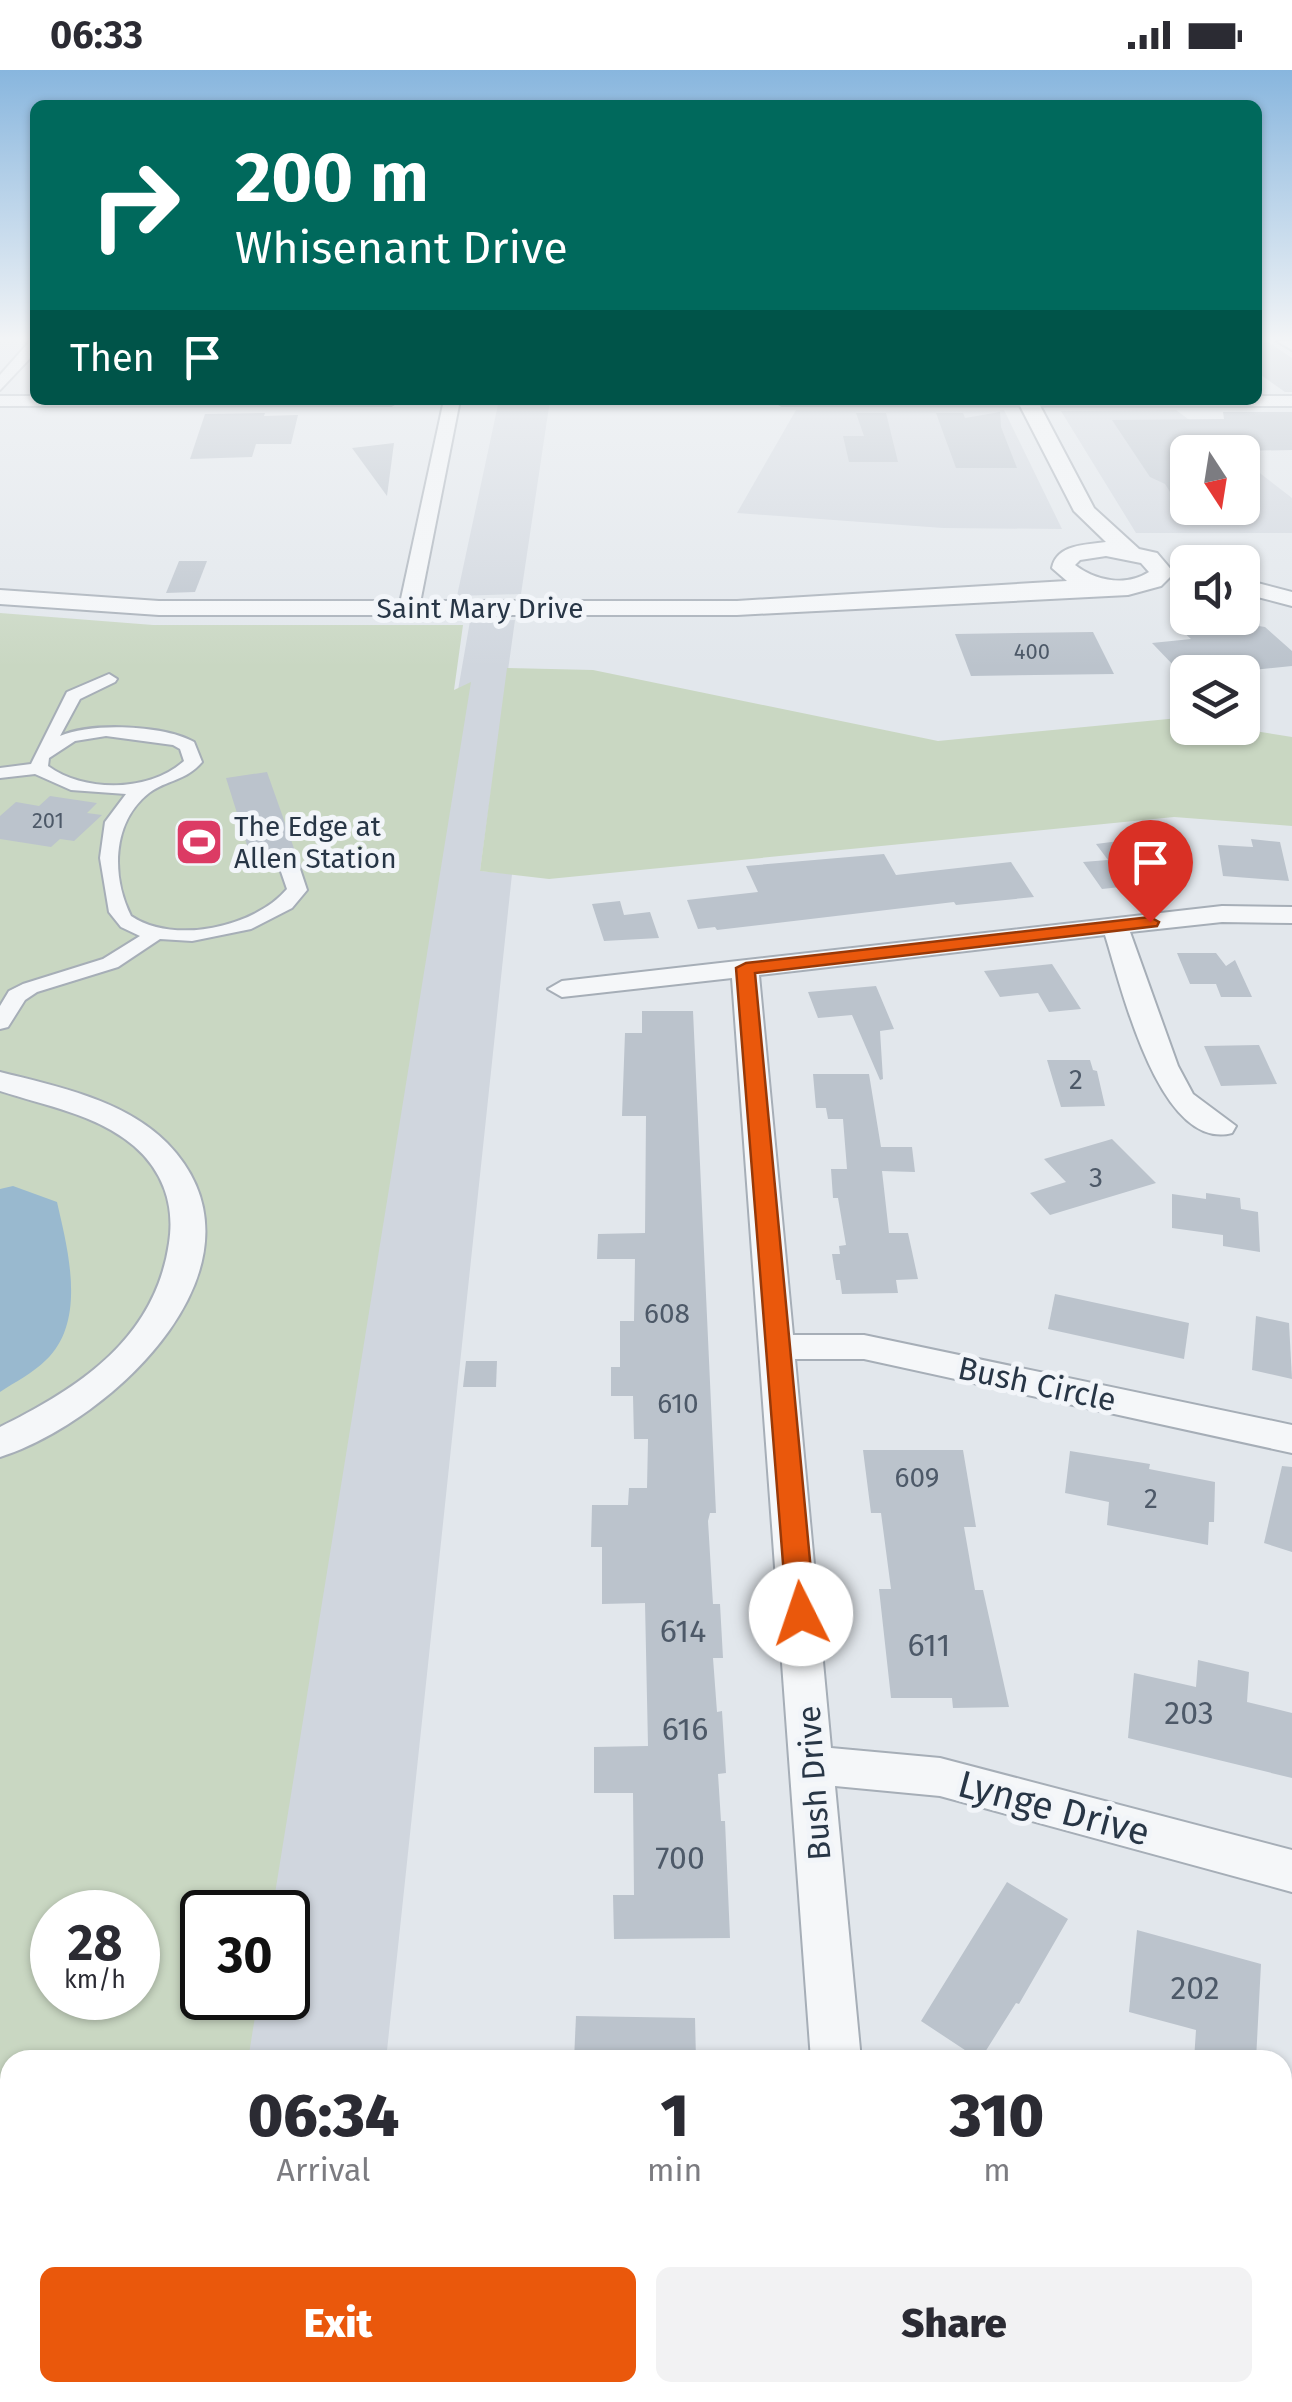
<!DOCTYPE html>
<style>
body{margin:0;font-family:"Fira Sans",sans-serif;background:#f2f2f3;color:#2b2b33;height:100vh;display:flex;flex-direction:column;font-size:38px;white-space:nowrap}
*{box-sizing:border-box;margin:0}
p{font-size:32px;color:#7c7c81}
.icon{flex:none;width:55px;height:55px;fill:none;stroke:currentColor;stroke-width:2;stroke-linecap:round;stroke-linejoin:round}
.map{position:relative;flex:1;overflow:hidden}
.details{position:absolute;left:0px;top:1980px;width:1292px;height:352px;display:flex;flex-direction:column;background:#fff;border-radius:30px 30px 0 0;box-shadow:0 2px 8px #0004}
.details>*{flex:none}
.top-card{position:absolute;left:30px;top:30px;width:1232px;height:305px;border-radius:15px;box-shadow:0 2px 8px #0004;background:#00695c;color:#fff;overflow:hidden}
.needle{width:65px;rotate:168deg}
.fabs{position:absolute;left:1170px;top:365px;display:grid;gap:20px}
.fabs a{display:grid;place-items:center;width:90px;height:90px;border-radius:15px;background:#fff;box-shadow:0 2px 8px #0004;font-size:50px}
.speed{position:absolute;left:30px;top:1820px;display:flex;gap:20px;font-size:50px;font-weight:700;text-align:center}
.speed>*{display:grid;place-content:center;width:130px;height:130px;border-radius:50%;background:#fff;box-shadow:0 2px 8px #0004;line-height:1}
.speed small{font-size:25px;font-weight:400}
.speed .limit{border:5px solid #111;border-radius:15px;background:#fff;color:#111}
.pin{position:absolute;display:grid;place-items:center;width:85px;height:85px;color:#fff;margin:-102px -42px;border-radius:50% 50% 50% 0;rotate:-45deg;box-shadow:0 0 10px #0007}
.pin .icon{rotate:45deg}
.me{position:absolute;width:110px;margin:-55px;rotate:356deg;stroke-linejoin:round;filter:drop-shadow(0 0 8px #0008)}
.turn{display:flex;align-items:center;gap:35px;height:210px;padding:0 40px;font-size:45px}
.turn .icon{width:130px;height:130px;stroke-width:2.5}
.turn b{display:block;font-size:70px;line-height:85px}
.then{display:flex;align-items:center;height:95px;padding:0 40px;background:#0003;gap:20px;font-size:38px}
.eta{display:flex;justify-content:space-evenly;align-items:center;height:170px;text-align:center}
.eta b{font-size:60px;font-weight:800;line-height:70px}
.cta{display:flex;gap:20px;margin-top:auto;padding:20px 40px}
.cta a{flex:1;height:115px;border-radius:15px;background:#ea580c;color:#fff;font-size:40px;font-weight:800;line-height:115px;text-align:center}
.cta a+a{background:#f2f2f3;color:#2b2b33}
.status{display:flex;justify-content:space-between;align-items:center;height:70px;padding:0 50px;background:#fff;direction:ltr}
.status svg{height:28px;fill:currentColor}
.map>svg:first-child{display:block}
</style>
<div class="status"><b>06:33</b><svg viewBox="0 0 49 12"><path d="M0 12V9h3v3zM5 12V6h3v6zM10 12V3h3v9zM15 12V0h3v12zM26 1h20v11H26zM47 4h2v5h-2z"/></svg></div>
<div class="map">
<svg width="1292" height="2332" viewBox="0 0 1292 2332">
<rect width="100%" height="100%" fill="#e2e7ec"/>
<!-- built -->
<g fill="#d0d6de">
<polygon points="499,330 550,330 521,524 457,526"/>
<polygon points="796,340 1004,340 1062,459 943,458 737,443"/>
<polygon points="1176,340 1232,382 1188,382 1188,438 1242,438 1243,390 1292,428 1292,463 1136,463 1061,341"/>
<polygon points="515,550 480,801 512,804 386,1990 220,1990 231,1928 288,1928 288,1842 246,1842 470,551"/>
<polygon points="162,2322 351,2323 350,2332 160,2332"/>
</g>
<!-- green -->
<g fill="#c9d7c2" fill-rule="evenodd">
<path d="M0 543 153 555H463L454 620 471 612 272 1842H202V1928H258L248 1990H10V2322L194 2323 193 2332H0ZM52 1842H138V1928H52Z"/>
<polygon points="507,598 593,600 938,671 1179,648 1187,649 1188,658 1236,658 1292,667 1292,756 1174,747 549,809 480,801"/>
</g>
<!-- water -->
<path fill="#99b9cf" d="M13 1116 57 1132C68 1180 87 1251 46 1290 33 1303 15 1312 0 1322V1119Z"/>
<!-- building -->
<g fill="#bbc3cc">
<polygon points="1258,270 1265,270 1292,288 1292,322 1285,322 1258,303"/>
<polygon points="1000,342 1001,357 1017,398 956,398 936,343 963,343 965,348"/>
<polygon points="1223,342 1292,342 1292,380 1236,381 1230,373 1188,373 1188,450 1165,414 1150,407 1112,350 1224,349"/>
<polygon points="265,343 264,346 298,345 291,374 256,374 252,387 190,389 205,344"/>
<polygon points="856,343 886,343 898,392 849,392 843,366 864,366"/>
<polygon points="394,373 387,426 352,378"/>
<polygon points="179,491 207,491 195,522 166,523"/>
<polygon points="1246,554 1265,557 1292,581 1292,596 1253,600 1244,591 1176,598 1152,573 1191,569 1181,560"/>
<polygon points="1093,562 1114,604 971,606 955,564"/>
<polygon points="267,702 296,784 285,781 275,787 252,791 226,708"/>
<polygon points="50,726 97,733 87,743 102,745 74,771 60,769 51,777 0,769 0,746 16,732 39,736"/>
<polygon points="1251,769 1280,772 1289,811 1223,806 1218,775 1253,777"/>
<polygon points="1127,770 1157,808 1136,811 1139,815 1102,819 1083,792 1108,790 1096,774"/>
<polygon points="884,784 896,805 1011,792 1034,827 956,835 954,832 717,860 715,857 698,859 687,830 758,822 746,796"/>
<polygon points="620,831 624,845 650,842 659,868 604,871 592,834"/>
<polygon points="1177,883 1216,883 1226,896 1235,890 1252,927 1221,927 1216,914 1190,914"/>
<polygon points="1052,894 1081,939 1049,942 1038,923 1000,927 984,901"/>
<polygon points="876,916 894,959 880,961 883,1009 880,1010 852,945 818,948 808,922"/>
<polygon points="642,941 693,941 716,1443 710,1443 708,1451 713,1534 720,1534 723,1588 713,1588 717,1642 722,1641 726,1703 718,1704 721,1751 725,1751 730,1868 614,1869 613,1825 634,1825 633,1723 594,1723 594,1677 648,1676 645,1533 602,1534 602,1477 591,1477 592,1435 628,1435 629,1418 647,1418 648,1369 634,1369 633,1326 611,1326 611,1297 620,1297 620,1251 634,1251 635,1189 597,1189 598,1164 645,1163 646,1046 622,1046 625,963 642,963"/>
<polygon points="1259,975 1277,1014 1221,1016 1204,976"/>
<polygon points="1047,990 1090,990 1093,1000 1097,1001 1105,1036 1061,1037"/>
<polygon points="813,1004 869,1004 881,1077 912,1077 915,1102 882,1101 889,1163 908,1163 918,1209 896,1210 898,1223 842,1224 840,1210 836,1210 832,1184 840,1184 839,1176 846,1175 838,1128 833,1128 831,1099 847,1099 843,1049 828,1049 826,1038 816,1038"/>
<polygon points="1112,1069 1156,1113 1050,1145 1030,1123 1066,1112 1044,1089"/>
<polygon points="1206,1123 1240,1128 1241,1139 1258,1142 1260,1182 1223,1176 1223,1165 1172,1158 1172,1124 1206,1129"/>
<polygon points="1055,1224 1189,1253 1184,1289 1048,1259"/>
<polygon points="1256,1246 1289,1253 1292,1309 1252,1300"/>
<polygon points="466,1291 497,1291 496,1317 463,1317"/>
<polygon points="863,1380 963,1380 976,1457 964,1457 975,1520 983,1520 1009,1637 953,1638 952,1628 891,1628 879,1519 891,1519 881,1443 871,1443"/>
<polygon points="1070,1381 1150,1394 1149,1399 1215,1412 1214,1452 1209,1452 1208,1475 1107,1455 1109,1432 1065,1423"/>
<polygon points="1282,1396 1292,1397 1292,1482 1264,1473"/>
<polygon points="1198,1590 1249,1602 1247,1632 1292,1643 1292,1708 1128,1668 1134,1603 1196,1617"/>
<polygon points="1007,1812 1068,1849 1019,1934 1016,1933 980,1990 921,1951"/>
<polygon points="1137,1860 1261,1894 1256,1990 1194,1990 1196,1960 1129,1942"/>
<polygon points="576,1946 695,1948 696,1990 574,1990"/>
</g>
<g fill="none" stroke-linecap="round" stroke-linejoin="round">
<!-- pedestrian casing -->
<g stroke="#a6aeb7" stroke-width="4">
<path id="pedestrian" d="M109 604 117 609 115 612 80 629 60 666C91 652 165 655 194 672L202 692C186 711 166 710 149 723 112 752 111 806 131 846 174 875 255 857 287 819L277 790 287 784 297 790 307 820 292 838 251 859 192 871 160 869 118 897 37 922 25 930 8 957 0 959V936L9 921 23 914 103 889 140 866 121 857 109 842 100 788 105 752 126 724 71 720 35 704 0 708V698L31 694 67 622ZM106 666 173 675 180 679 184 691C150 722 85 723 48 696L49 688 75 671Z"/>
</g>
<!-- minor casing -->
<g stroke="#a6aeb7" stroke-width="4">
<g id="minor">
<polygon points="30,271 35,271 35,283 0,320 0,305"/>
<polygon points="1277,271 1292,271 1292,280"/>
<polygon points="0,326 35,326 35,330 399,330 391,335 0,336"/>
<polygon points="1258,326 1292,326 1292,336 782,335 774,330 1258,330"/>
<polygon points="444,330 460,330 419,538 409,544 399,538"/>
<path d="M1222 836 1292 837V853L1222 852 1130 862 1178 996 1193 1024 1236 1056 1232 1063C1159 1082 1121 915 1105 865L759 905 793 1265H864L1292 1355V1383L864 1289H795L831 1678 940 1688 1292 1780V1822L940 1726 835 1716 861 1990H811L732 908 562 927 548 919 562 911Z"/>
<path d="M0 1002C56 1016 125 1030 167 1073 282 1191 113 1351 0 1387V1357C81 1317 155 1268 169 1173 175 1135 163 1101 134 1076 96 1044 46 1036 0 1021Z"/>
<polygon points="780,2322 836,2322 835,2332 779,2332"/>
</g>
</g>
<!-- tertiary casing -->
<g stroke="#a6aeb7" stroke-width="4">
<g id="tertiary">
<path d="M1017 330H1037L1094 438 1139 479 1157 483 1174 503 1161 516 1128 525 737 545H159L0 534V520L159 531H737L1067 511 1052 498C1057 474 1085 475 1106 472L1074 441ZM1106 486 1141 493 1149 502C1126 517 1096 511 1075 495L1080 490Z"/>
<polygon points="1242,509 1292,522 1292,536 1242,523"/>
</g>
</g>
<!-- pedestrian -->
<use href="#pedestrian" fill="#f5f7f9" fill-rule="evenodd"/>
<!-- minor -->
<use href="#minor" fill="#f5f7f9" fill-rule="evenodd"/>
<!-- tertiary -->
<use href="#tertiary" fill="#f5f7f9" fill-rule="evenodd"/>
</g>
<!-- sky -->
<linearGradient id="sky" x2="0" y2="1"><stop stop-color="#88b6de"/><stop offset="0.45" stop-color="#f2f4f6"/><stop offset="1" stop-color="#f2f4f6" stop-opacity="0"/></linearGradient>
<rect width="1292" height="597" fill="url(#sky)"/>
<!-- route -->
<polygon fill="#ea580c" stroke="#983908" stroke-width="2.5" points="1150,847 1159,852 1157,856 755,903 815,1544 811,1552 801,1556 791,1552 787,1544 736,898 746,893"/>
<!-- icons -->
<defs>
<g id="stadium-square" transform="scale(2.5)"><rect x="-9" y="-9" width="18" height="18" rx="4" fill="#dc3b64" stroke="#f2f5f9"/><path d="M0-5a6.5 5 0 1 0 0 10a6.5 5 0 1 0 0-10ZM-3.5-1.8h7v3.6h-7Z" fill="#fff"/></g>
</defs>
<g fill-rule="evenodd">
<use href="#stadium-square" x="199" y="772"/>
</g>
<g text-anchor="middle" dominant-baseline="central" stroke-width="10" stroke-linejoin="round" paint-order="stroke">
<!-- far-number labels -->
<g font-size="22" fill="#4d5968">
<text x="1032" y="581">400</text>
<text x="48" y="750">201</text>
</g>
<!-- far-street labels -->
<g font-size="28" fill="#283646" stroke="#f2f5f9">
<text x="480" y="538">Saint Mary Drive</text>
</g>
<!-- far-poi labels -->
<g font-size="28" fill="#283646" stroke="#f2f5f9" text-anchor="start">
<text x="234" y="756">The Edge at<tspan x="234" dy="32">Allen Station</tspan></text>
</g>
<!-- number labels -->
<g font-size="28" fill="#4d5968">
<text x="1076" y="1009">2</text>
<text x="1096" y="1107">3</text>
<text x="667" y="1243">608</text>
<text x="678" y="1333">610</text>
<text x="917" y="1407">609</text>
<text x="1151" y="1428">2</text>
</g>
<!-- street labels -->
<g font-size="32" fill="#283646" stroke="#f2f5f9">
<text transform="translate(1037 1314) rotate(12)">Bush Circle</text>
<text transform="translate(814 1713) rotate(-94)">Bush Drive</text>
</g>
<!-- near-number labels -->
<g font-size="32" fill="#4d5968">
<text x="683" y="1561">614</text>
<text x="929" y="1575">611</text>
<text x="1189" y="1643">203</text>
<text x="685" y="1659">616</text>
<text x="680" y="1788">700</text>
<text x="1195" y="1918">202</text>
</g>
<!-- near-street labels -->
<g font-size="38" fill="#283646" stroke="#f2f5f9">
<text transform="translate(1054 1738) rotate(15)">Lynge Drive</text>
</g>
</g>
</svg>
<div class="fabs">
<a><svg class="needle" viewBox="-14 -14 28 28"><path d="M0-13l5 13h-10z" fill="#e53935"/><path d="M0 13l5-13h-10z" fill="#7c7c81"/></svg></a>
<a><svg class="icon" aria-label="sound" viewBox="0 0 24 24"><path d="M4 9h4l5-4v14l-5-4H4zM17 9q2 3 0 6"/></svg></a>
<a><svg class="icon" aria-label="layers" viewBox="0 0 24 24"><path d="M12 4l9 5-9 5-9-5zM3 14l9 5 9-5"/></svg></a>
</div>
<div class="speed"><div>28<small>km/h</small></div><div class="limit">30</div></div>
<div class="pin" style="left:1150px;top:852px;background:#d93025"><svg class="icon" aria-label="arrive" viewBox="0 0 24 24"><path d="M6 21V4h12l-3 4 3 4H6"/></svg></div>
<svg class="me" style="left:801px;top:1544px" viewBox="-20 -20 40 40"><circle r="19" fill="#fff"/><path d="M0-13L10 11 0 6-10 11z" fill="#ea580c"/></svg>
<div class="top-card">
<div class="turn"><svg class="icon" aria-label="right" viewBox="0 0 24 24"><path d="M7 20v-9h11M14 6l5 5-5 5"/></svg><div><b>200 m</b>Whisenant Drive</div></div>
<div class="then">Then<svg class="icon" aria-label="arrive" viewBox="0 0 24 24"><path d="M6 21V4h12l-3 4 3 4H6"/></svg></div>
</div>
<section class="details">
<div class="eta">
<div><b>06:34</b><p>Arrival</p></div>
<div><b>1</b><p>min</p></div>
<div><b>310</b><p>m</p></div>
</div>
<div class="cta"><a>Exit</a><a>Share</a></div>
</section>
</div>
